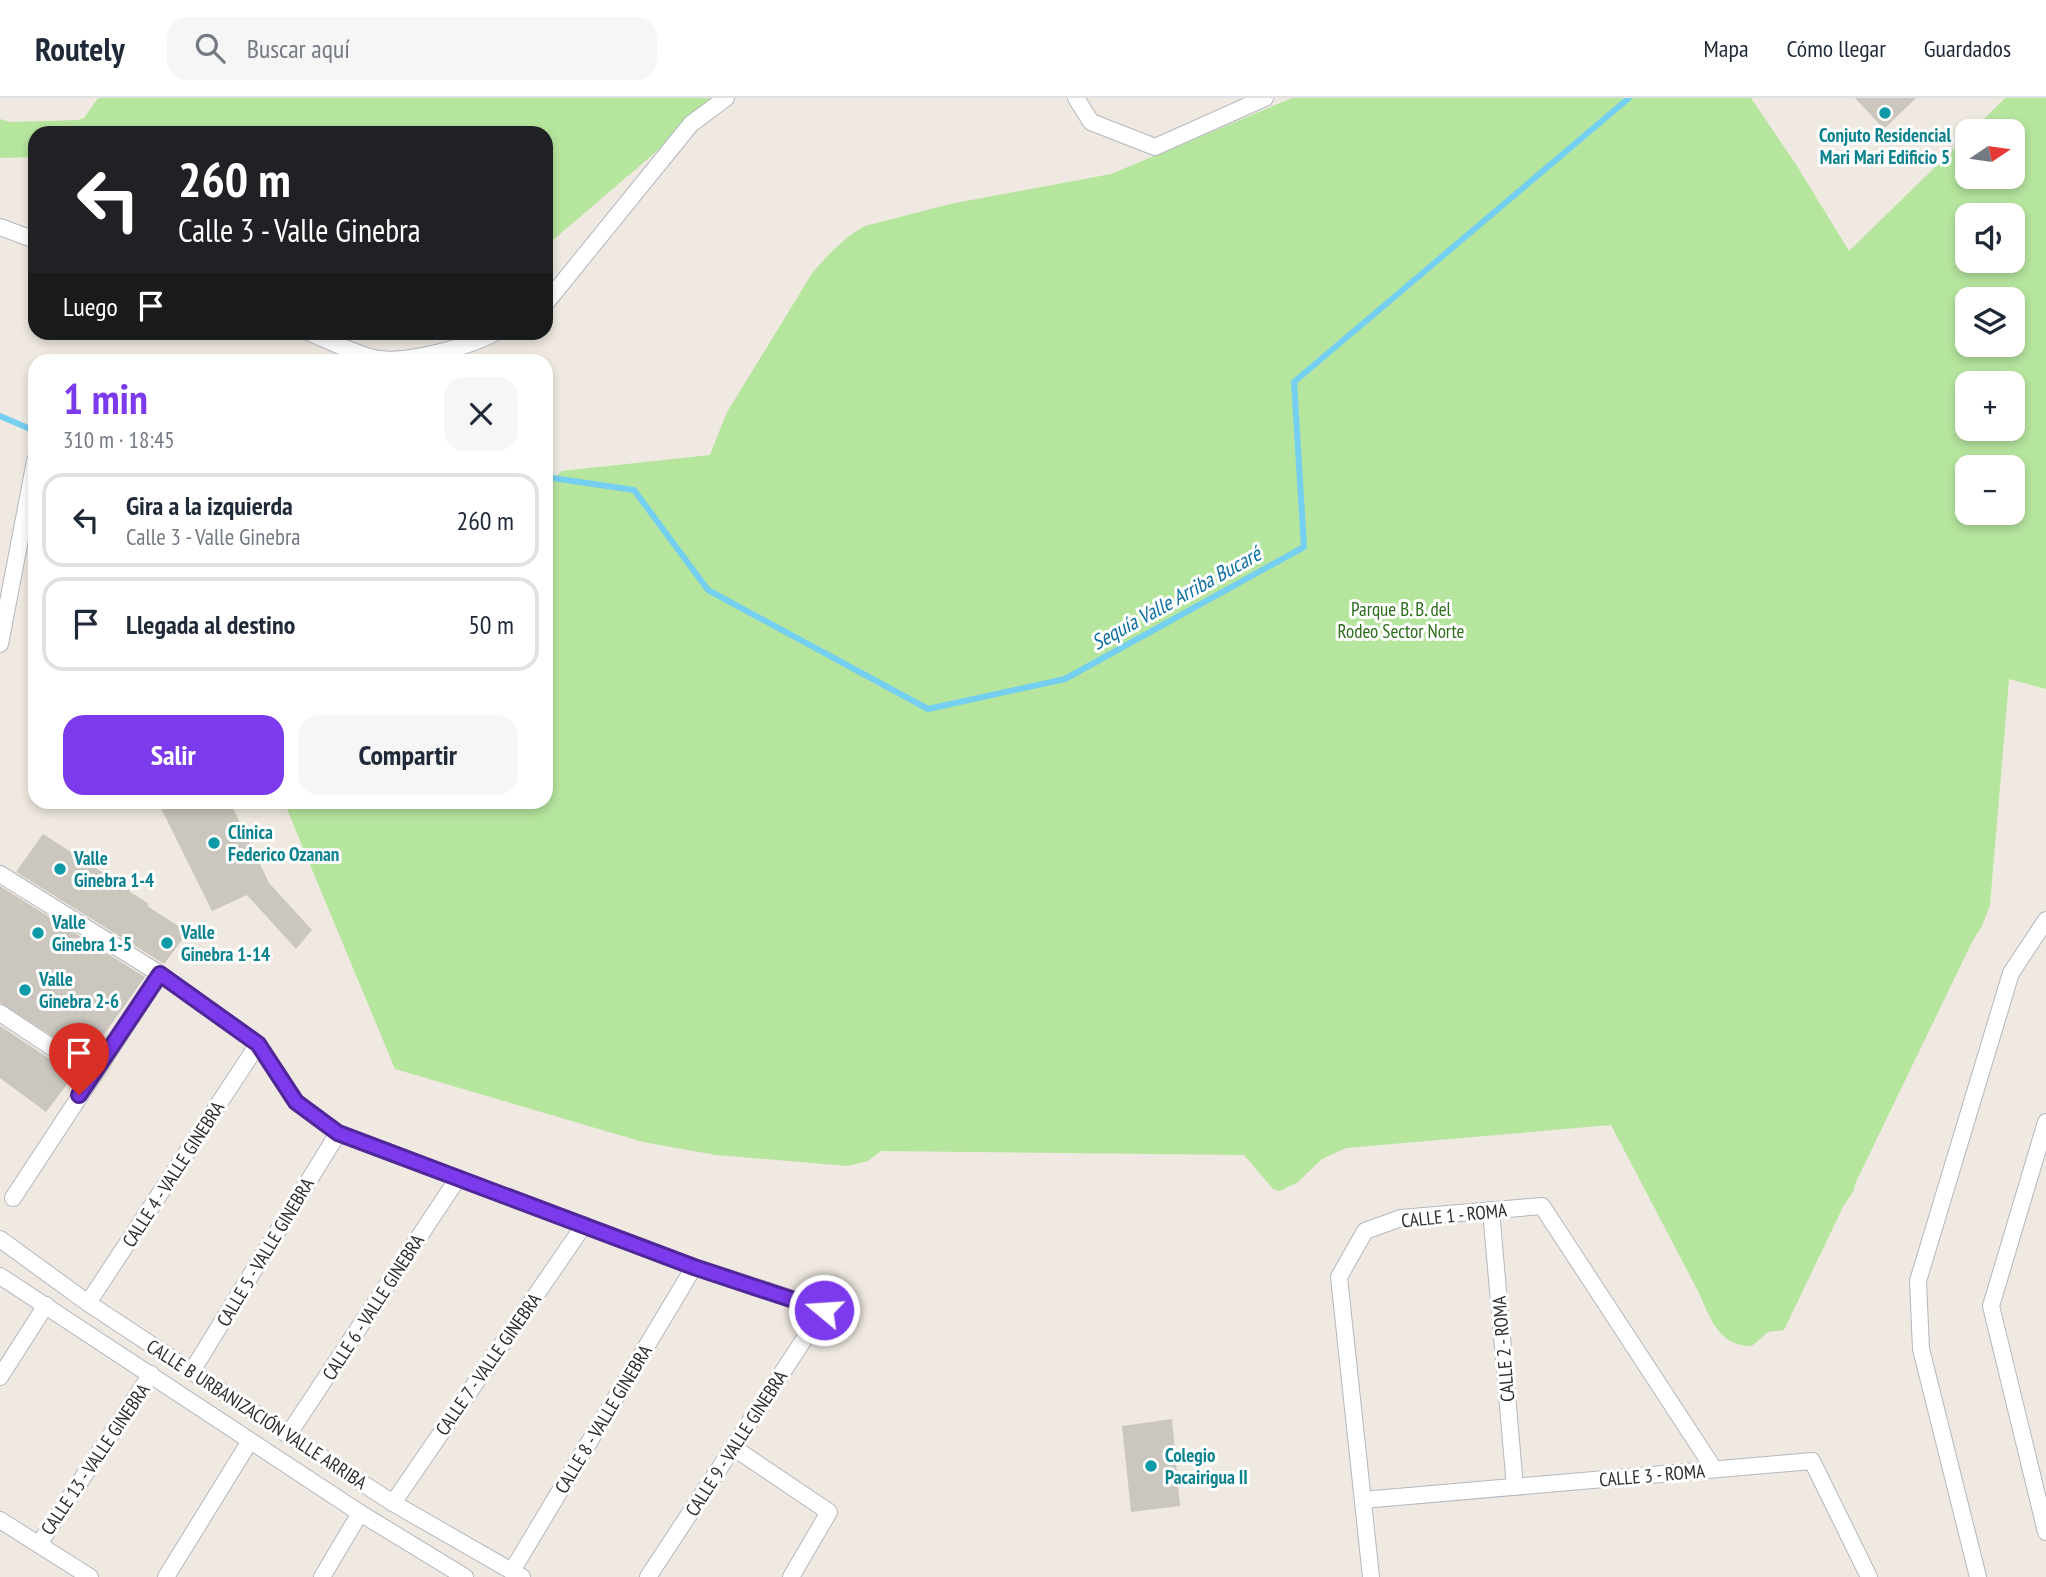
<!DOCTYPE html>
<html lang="es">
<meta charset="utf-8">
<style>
body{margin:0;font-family:"PT Sans Narrow",sans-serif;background:#f6f6f7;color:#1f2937;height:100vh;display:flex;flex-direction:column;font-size:26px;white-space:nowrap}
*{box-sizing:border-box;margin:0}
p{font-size:23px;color:#747a83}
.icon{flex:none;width:38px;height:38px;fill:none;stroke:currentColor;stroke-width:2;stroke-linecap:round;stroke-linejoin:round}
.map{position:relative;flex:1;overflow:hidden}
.sheet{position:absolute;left:28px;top:256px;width:525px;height:455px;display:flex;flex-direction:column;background:#fff;border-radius:21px;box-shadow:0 4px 10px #0003}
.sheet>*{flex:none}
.top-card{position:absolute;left:28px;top:28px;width:525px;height:214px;border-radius:21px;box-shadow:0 4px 10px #0003;background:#202124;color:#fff;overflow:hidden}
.needle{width:46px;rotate:77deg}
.buttons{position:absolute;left:1955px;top:21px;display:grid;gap:14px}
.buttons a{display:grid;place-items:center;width:70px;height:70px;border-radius:14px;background:#fff;box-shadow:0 4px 10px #0003;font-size:35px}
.pin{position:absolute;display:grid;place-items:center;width:60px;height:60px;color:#fff;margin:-72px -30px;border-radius:50% 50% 50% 0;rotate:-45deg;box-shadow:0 0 7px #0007}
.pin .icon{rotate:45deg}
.me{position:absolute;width:77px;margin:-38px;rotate:288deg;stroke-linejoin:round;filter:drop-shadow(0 0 5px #0008)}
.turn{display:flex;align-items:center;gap:24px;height:147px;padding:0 35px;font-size:32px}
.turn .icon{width:91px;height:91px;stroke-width:2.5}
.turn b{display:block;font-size:49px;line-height:60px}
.then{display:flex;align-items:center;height:66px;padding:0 35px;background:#0003;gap:14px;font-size:26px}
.round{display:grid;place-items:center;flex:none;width:74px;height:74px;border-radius:21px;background:#f6f6f7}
.overview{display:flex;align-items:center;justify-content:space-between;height:119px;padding:0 35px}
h1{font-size:42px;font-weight:700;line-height:52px;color:#7c3aed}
.button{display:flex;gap:14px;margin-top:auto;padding:14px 35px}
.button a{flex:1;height:80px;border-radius:21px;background:#7c3aed;color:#fff;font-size:28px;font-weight:700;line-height:80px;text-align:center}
.button a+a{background:#f6f6f7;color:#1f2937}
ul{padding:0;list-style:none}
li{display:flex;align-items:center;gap:21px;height:94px;margin:0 14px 10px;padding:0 21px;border:4px solid #e0e1e3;border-radius:21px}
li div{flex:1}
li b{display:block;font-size:26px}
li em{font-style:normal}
header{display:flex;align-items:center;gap:42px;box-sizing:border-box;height:98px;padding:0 35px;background:#fff;border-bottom:2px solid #e0e1e3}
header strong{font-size:33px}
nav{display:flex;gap:38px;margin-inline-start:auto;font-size:24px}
.search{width:490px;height:63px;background:#f6f6f7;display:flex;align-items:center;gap:18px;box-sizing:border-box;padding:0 24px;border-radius:21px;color:#747a83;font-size:26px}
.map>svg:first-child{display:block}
</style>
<header>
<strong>Routely</strong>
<div class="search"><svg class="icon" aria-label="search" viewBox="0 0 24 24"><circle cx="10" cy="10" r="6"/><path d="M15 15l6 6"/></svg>Buscar aquí</div>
<nav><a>Mapa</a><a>Cómo llegar</a><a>Guardados</a></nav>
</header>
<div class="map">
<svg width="2046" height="1479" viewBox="0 0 2046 1479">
<rect width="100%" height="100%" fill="#efe9e1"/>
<!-- green -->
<g fill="#b6e59e" fill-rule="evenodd">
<polygon points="98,0 719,0 546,148 546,35 35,35 35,59 0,60 0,21 10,24 78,22 84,20"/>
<path d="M1292 0H1751L1797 68 1849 153 1967 38V79H2012V33H1972L2005 0H2046V591L2009 581 1990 807 1982 828 1973 842 1855 1086 1854 1092 1843 1109 1784 1232 1768 1234 1752 1248C1718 1248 1711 1221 1699 1195L1611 1027 1346 1050 1322 1061 1298 1084 1280 1093 1273 1091 1244 1057 881 1053 868 1063 847 1068 716 1057 643 1044 395 971 284 704H546V387L562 373 710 357 726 316 811 177C824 160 847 137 865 128L950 106 1111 76ZM1967 117H2012V163H1967ZM1967 201H2012V247H1967ZM1967 285H2012V331H1967ZM1967 369H2012V415H1967Z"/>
</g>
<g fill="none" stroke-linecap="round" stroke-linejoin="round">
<!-- stream -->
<g stroke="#75cff0" stroke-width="6">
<polyline points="0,318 35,333"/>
<polyline points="546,379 634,392 708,492 928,611 1065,581 1304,449 1294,284 1629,0"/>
</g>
</g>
<!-- building -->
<g fill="#cbc7bf">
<polygon points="1855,0 1916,0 1884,31"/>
<polygon points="158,704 230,704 269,785 312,832 296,851 247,797 212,813"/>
<polygon points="43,736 130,792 129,793 149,806 147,808 188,834 164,866 16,774"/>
<polygon points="0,788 145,879 87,960 0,905"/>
<polygon points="0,928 74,977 46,1014 0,980"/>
<polygon points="1172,1321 1180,1408 1131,1414 1122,1328"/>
</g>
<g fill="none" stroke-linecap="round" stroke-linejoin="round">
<!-- minor casing -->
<g stroke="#b4b7c1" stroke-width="18">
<g id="minor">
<polyline points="1076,0 1091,24 1155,49 1265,0"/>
<polyline points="0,129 35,142"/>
<polyline points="546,205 691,26 726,0"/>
<path d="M308 234C325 241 364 260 380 261 408 265 472 248 496 234"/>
<polyline points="0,546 35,363"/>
<polyline points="0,776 160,876 258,946 296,1004 338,1035 694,1169 824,1211 648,1479"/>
<polyline points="0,915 92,976"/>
<polyline points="2046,1024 1991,1208 2046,1434"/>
<polyline points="13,1100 160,876"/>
<polyline points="1491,1112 1515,1389"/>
<polyline points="0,1141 88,1205 288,1337 393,1405 522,1479"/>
<polyline points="0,1178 360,1415 465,1479"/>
<polyline points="88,1205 258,946"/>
<polyline points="192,1273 338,1035"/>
<polyline points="0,1279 46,1207"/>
<polyline points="288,1337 458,1080"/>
<polyline points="734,1350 829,1414 791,1479"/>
<polyline points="1363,1402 1812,1363 1869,1479"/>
<polyline points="393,1405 584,1127"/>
<polyline points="0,1422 90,1479"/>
<polyline points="39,1446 151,1276"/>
<polyline points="512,1473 694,1169"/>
<polyline points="166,1479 250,1343"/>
<polyline points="322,1479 360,1415"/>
<polyline points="1371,1479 1339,1179 1365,1133 1401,1120 1542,1108 1714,1371"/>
<polyline points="1978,1479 1921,1251 1918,1183 2011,875 2046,822"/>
</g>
</g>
<!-- minor -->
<use href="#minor" stroke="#fff" stroke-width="16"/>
</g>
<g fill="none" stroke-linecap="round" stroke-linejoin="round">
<!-- route casing -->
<g stroke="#51269a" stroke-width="18">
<polyline id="route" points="79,997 160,876 258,946 296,1004 338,1035 694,1169 824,1212"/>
</g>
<!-- route -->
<use href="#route" stroke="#7c3aed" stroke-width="12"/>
</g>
<!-- markers -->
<g fill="#0f9aa8" stroke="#fff" stroke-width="2.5">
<circle cx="1885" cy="15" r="7"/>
<circle cx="214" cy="745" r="7"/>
<circle cx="60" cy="771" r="7"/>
<circle cx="38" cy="835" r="7"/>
<circle cx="167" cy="845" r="7"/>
<circle cx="25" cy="892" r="7"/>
<circle cx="1151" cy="1368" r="7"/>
</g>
<g text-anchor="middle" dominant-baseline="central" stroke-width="6" stroke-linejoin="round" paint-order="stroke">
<!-- culture labels -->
<g font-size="19" font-weight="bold" fill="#0d838f" stroke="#fff" text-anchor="start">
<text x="1885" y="37" text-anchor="middle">Conjuto Residencial<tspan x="1885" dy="22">Mari Mari Edificio 5</tspan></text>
<text x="228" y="734">Clinica<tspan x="228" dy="22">Federico Ozanan</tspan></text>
<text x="74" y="760">Valle<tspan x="74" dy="22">Ginebra 1-4</tspan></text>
<text x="52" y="824">Valle<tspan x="52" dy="22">Ginebra 1-5</tspan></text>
<text x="181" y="834">Valle<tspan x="181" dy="22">Ginebra 1-14</tspan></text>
<text x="39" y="881">Valle<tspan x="39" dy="22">Ginebra 2-6</tspan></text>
<text x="1165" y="1357">Colegio<tspan x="1165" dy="22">Pacairigua II</tspan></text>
</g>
<!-- park labels -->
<g font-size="19" fill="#2c6e1b" stroke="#fff">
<text x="1401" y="511">Parque B. B. del<tspan x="1401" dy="22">Rodeo Sector Norte</tspan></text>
</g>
<!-- street labels -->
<g font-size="19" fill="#2e2e2e" stroke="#fff">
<text transform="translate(173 1076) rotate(-57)">CALLE 4 - VALLE GINEBRA</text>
<text transform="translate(1454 1117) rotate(-6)">CALLE 1 - ROMA</text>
<text transform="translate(265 1154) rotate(-59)">CALLE 5 - VALLE GINEBRA</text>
<text transform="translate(373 1209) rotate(-57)">CALLE 6 - VALLE GINEBRA</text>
<text transform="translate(1503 1251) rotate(-95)">CALLE 2 - ROMA</text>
<text transform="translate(488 1266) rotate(-55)">CALLE 7 - VALLE GINEBRA</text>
<text transform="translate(257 1316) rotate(33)">CALLE B URBANIZACIÓN VALLE ARRIBA</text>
<text transform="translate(603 1321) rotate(-59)">CALLE 8 - VALLE GINEBRA</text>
<text transform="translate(736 1345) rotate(-57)">CALLE 9 - VALLE GINEBRA</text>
<text transform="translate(95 1361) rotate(-56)">CALLE 13 - VALLE GINEBRA</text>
<text transform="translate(1652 1377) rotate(-5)">CALLE 3 - ROMA</text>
</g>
<!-- water labels -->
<g font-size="21" font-style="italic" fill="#0d6fa3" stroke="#fff">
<text transform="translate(1176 500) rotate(-29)">Sequía Valle Arriba Bucaré</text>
</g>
</g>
</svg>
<div class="buttons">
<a><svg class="needle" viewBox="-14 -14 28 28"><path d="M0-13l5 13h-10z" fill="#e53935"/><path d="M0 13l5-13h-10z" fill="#747a83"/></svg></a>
<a><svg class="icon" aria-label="sound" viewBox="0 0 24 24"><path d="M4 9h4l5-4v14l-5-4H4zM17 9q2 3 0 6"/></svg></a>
<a><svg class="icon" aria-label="layers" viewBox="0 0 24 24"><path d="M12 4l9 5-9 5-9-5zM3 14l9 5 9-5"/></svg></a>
<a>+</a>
<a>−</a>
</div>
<div class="pin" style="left:79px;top:997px;background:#d93025"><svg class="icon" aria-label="arrive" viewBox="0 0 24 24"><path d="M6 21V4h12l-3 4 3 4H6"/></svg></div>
<svg class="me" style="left:824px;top:1212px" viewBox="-20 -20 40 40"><circle r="17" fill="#7c3aed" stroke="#fff" stroke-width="3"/><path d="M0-11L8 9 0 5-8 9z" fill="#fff"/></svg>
<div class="top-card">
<div class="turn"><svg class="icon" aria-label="left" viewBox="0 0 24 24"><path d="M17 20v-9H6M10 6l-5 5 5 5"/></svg><div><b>260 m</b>Calle 3 - Valle Ginebra</div></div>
<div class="then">Luego<svg class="icon" aria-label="arrive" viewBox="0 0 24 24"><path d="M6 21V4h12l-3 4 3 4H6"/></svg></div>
</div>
<section class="sheet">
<div class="overview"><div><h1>1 min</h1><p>310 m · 18:45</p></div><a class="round"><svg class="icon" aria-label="close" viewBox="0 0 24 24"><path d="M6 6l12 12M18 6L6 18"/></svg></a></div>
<ul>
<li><svg class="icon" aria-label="left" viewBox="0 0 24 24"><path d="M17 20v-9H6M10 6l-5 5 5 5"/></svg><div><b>Gira a la izquierda</b><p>Calle 3 - Valle Ginebra</p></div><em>260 m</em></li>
<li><svg class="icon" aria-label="arrive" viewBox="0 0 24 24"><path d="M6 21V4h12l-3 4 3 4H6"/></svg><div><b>Llegada al destino</b></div><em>50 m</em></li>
</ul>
<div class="button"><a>Salir</a><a>Compartir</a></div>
</section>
</div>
